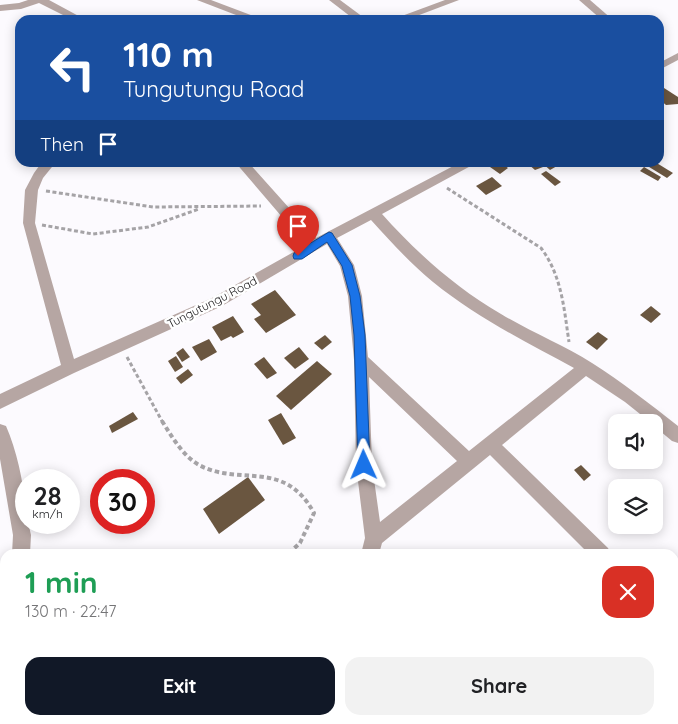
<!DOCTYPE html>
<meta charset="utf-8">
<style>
body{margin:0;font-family:Quicksand,sans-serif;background:#f2f2f2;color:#202124;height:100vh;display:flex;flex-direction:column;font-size:19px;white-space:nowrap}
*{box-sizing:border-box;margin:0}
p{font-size:16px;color:#757577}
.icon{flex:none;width:28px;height:28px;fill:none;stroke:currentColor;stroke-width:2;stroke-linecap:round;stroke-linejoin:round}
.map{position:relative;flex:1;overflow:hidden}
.drawer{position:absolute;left:0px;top:549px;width:679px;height:176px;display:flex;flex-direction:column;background:#fff;border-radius:15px 15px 0 0;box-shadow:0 2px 12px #0003}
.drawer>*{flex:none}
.hud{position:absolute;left:15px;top:15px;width:649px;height:152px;border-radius:15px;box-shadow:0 2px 12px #0003;background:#1a4fa0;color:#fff;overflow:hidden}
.tools{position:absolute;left:608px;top:414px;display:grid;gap:10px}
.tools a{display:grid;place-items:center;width:55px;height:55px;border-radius:10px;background:#fff;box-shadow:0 2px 12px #0003;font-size:25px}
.speed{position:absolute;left:15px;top:469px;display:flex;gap:10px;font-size:25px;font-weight:700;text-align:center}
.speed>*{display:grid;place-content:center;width:65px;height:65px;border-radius:50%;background:#fff;box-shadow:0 2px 12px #0003;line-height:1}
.speed small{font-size:12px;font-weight:400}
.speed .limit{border:8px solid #d22;background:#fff;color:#111}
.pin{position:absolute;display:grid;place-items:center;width:42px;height:42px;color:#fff;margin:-51px -21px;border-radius:50% 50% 50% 0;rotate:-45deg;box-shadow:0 0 5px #0007}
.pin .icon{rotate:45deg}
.me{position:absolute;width:55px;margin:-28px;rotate:359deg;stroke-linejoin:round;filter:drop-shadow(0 0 4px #0008)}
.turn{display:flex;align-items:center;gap:18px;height:105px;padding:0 25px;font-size:22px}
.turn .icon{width:65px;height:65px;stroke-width:2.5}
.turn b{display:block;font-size:35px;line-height:42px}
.then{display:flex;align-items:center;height:48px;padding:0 25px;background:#0003;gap:10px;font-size:19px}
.round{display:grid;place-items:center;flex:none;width:52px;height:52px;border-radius:15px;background:#f2f2f2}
.headline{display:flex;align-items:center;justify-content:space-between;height:85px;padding:0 25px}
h1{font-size:30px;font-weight:800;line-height:38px;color:#1e9e55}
.action{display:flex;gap:10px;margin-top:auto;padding:10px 25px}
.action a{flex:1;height:58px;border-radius:15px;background:#111827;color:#fff;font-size:20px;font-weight:800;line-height:58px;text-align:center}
.action a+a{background:#f2f2f2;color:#202124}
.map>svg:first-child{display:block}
</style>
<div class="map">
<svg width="678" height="724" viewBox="0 0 678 724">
<rect width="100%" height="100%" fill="#fcfafe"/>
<!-- building -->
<g fill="#6a5640">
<polygon points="664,88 678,97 678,104 666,105 659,99 659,90"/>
<polygon points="497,162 500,162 508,168 500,174 490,167"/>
<polygon points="530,162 538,162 543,167 535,170 528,164"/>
<polygon points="541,162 564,162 550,170"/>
<polygon points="641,162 655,162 673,173 667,178"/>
<polygon points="644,167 661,177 658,181 640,171"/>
<polygon points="546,171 561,182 555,186 541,174"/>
<polygon points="492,177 502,186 486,195 476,186"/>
<polygon points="275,290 296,315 266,333 254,319 261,315 251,304"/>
<polygon points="651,306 661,314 651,323 640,315"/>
<polygon points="233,316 244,332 233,338 231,336 221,341 212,327"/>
<polygon points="598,332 608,339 597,350 586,342"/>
<polygon points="325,335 332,342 322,350 314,343"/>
<polygon points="209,339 217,352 201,361 192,347"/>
<polygon points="299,347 309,359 295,369 284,358"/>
<polygon points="183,348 190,357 182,362 176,353"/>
<polygon points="176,356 183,367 175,372 168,361"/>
<polygon points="264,357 277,373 267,379 254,364"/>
<polygon points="317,361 332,374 291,410 276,396"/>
<polygon points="188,369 193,375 181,384 176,378"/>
<polygon points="133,412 138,419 112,433 109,426"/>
<polygon points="281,413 296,438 283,445 268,420"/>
<polygon points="581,465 591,475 584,481 574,470"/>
<polygon points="248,477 265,500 219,534 203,509"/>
<polygon points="419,720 435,720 436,724 419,724"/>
</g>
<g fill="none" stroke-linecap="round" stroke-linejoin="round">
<!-- path-far1 -->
<g stroke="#a5a3a6" stroke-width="3" stroke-dasharray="4 2.5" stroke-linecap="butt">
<path d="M447 188 541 248C562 276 564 309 569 342"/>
<polyline points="46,191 153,207 261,206"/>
<polyline points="42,225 93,234 148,227 199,209"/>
<polyline points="127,357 163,423"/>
</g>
<!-- path -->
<path stroke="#a5a3a6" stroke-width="4" stroke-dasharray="4.5 3" stroke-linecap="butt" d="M162 421C172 437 183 456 199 465 240 487 284 458 314 513L300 543 288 554"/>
<!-- minor -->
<g fill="#b6a6a3" fill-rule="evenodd">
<polygon points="28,0 49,0 86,20 73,20 39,3 21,9 0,11 0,5 19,3"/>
<polygon points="197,0 211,0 264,20 249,20"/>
<polygon points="329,0 340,0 367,20 355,20"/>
<polygon points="445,0 459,0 406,20 391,20"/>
<polygon points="579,0 590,0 613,20 602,20"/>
<polygon points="678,53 678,60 659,70 659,63"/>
<path d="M42 162H56L43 178 38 190 35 223 74 359 212 298 306 245 235 162H248L316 238 461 162H478L382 214C417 253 456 288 501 314 531 332 563 345 592 363 622 382 650 404 678 426V443L672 441 654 426V422H650L625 402 586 376 502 445 608 548 611 554H589L490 455 382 543 379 554H361L365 538 356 465 354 360 348 296 340 266 327 244 222 306 74 373 0 409V394L61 365 23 223 25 190 34 173ZM371 220C391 242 410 263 433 282 476 317 526 342 574 368L469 451 368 357 362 296 354 265 337 238ZM369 377 457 461 380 522 372 465Z"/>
<path d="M0 424 6 426C18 453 26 493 26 522H28L31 535 30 554H12L13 535 0 459Z"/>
<polygon points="5,586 5,608 0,610 0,588"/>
<polygon points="674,613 678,614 678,635 674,634"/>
</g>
</g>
<!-- route -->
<polygon fill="#1a73e8" stroke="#114b97" points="329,232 332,233 352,265 360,296 365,335 370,465 369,469 364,471 360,469 358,465 354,335 350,296 342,266 327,242 302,259 294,259 293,256 294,253"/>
<g text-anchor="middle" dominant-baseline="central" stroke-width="5" stroke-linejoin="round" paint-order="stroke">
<!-- street labels -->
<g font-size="12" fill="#1a191b" stroke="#fff">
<text transform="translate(212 302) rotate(-27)">Tungutungu Road</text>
</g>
</g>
</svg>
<div class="tools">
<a><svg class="icon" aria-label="sound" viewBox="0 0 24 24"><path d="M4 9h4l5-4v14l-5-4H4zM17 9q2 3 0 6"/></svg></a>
<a><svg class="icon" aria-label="layers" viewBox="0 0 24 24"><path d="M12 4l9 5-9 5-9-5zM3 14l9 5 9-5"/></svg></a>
</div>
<div class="speed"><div>28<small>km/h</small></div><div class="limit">30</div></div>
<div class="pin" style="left:298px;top:256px;background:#d93025"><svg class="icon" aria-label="arrive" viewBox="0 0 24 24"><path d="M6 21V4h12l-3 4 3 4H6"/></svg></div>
<svg class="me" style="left:364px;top:465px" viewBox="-20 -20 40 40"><path d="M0-17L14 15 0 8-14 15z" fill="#1a73e8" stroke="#fff" stroke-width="4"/></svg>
<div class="hud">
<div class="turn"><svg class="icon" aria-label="left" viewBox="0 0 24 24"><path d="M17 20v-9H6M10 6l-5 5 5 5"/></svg><div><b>110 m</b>Tungutungu Road</div></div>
<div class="then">Then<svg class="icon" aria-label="arrive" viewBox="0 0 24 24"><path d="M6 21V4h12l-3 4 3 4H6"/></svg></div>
</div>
<section class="drawer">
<div class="headline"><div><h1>1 min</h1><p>130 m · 22:47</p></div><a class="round" style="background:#d93025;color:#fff"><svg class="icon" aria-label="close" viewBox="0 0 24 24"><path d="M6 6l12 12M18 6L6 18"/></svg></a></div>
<div class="action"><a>Exit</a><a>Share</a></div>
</section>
</div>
